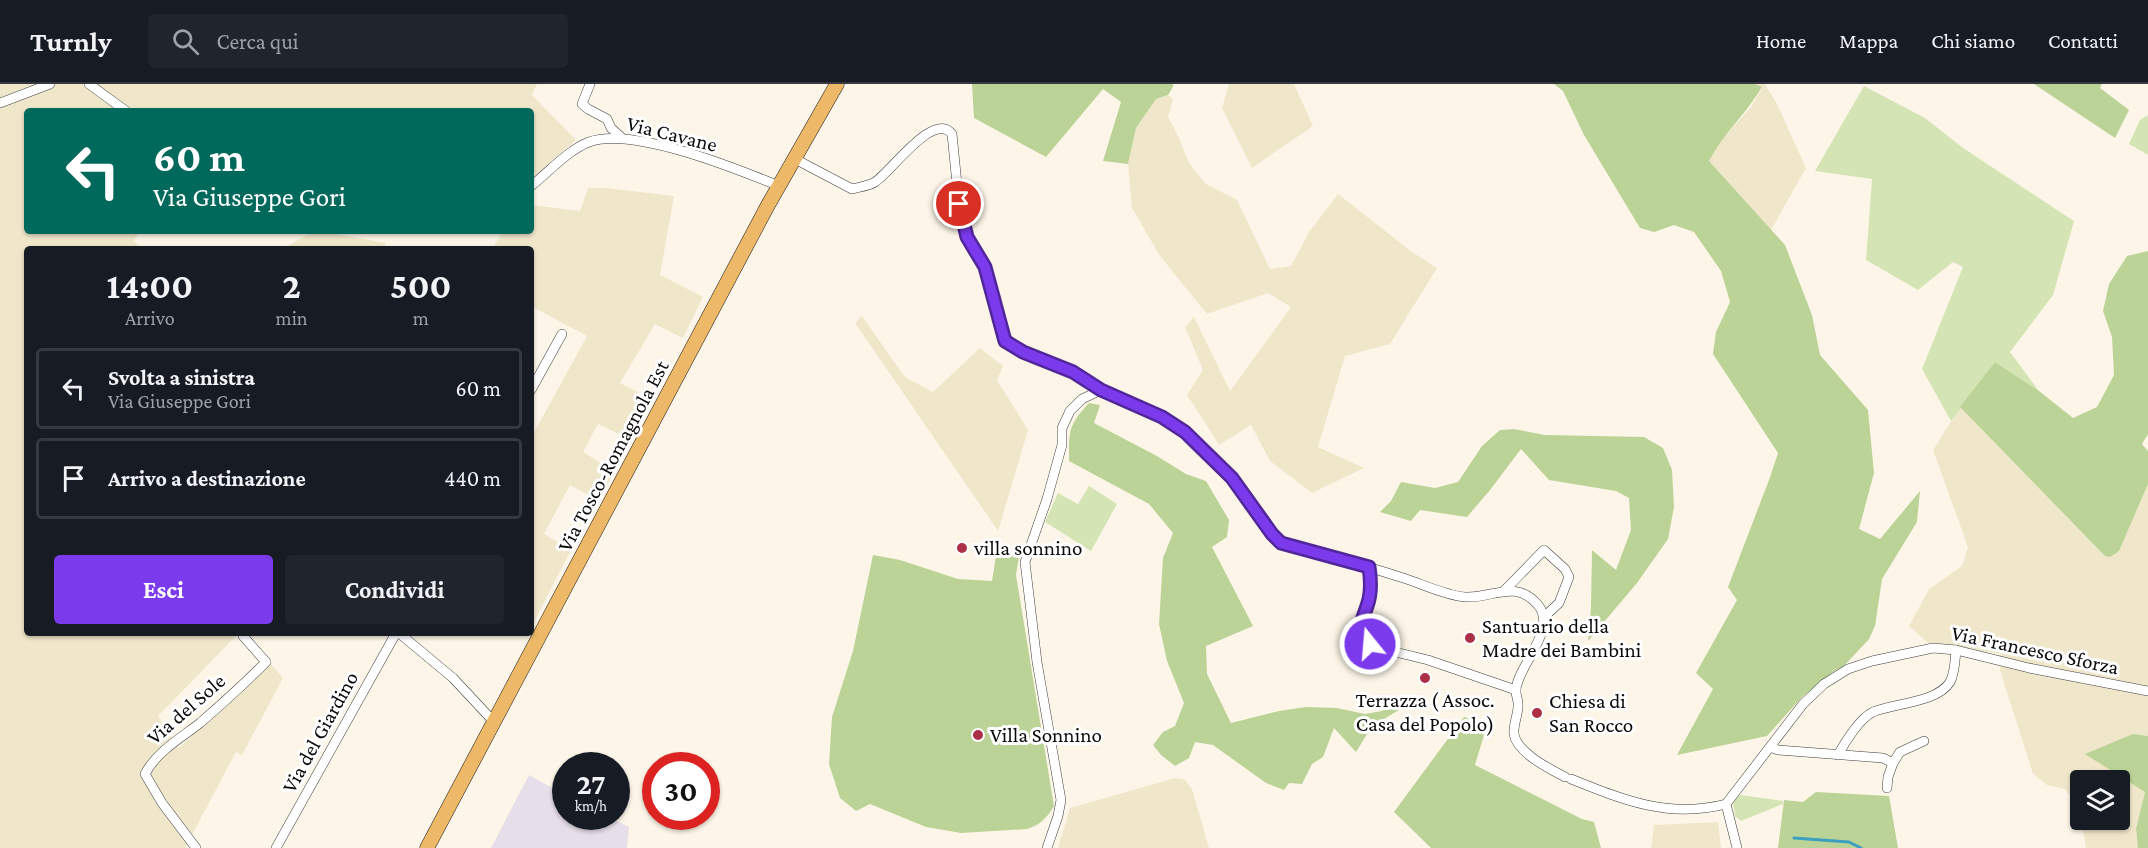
<!DOCTYPE html>
<html lang="it">
<style>
body{margin:0;font-family:"Crimson Pro",serif;background:#20242c;color:#f1f3f6;height:100vh;display:flex;flex-direction:column;font-size:22px;white-space:nowrap}
*{box-sizing:border-box;margin:0}
p{font-size:20px;color:#9ea1a6}
.icon{flex:none;width:33px;height:33px;fill:none;stroke:currentColor;stroke-width:2;stroke-linecap:round;stroke-linejoin:round}
.map{position:relative;flex:1;overflow:hidden}
.panel{position:absolute;left:24px;top:162px;width:510px;height:390px;display:flex;flex-direction:column;background:#171b24;border-radius:6px;box-shadow:0 2px 4px #0004}
.panel>*{flex:none}
.top-card{position:absolute;left:24px;top:24px;width:510px;height:126px;border-radius:6px;box-shadow:0 2px 4px #0004;background:#00695c;color:#fff;overflow:hidden}
.fabs{position:absolute;left:2070px;top:686px;display:grid;gap:12px}
.fabs a{display:grid;place-items:center;width:60px;height:60px;border-radius:6px;background:#171b24;box-shadow:0 2px 4px #0004;font-size:30px}
.speed{position:absolute;left:552px;top:668px;display:flex;gap:12px;font-size:30px;font-weight:700;text-align:center}
.speed>*{display:grid;place-content:center;width:78px;height:78px;border-radius:50%;background:#171b24;box-shadow:0 2px 4px #0004;line-height:1}
.speed small{font-size:15px;font-weight:400}
.speed .limit{border:9px solid #d22;background:#fff;color:#111}
.pin{position:absolute;display:grid;place-items:center;width:51px;height:51px;color:#fff;margin:-26px;border:3px solid #fff;border-radius:50%;box-shadow:0 2px 6px #0007}
.me{position:absolute;width:66px;margin:-33px;rotate:343deg;stroke-linejoin:round;filter:drop-shadow(0 0 4px #0008)}
.turn{display:flex;align-items:center;gap:21px;height:126px;padding:0 30px;font-size:27px}
.turn .icon{width:78px;height:78px;stroke-width:2.5}
.turn b{display:block;font-size:42px;line-height:51px}
.eta{display:flex;justify-content:space-evenly;align-items:center;height:102px;text-align:center}
.eta b{font-size:36px;font-weight:700;line-height:42px}
.cta{display:flex;gap:12px;margin-top:auto;padding:12px 30px}
.cta a{flex:1;height:69px;border-radius:6px;background:#7c3aed;color:#fff;font-size:24px;font-weight:700;line-height:69px;text-align:center}
.cta a+a{background:#20242c;color:#f1f3f6}
ul{padding:0;list-style:none}
li{display:flex;align-items:center;gap:18px;height:81px;margin:0 12px 9px;padding:0 18px;border:3px solid #363941;border-radius:6px}
li div{flex:1}
li b{display:block;font-size:22px}
li em{font-style:normal}
header{display:flex;align-items:center;gap:36px;box-sizing:border-box;height:84px;padding:0 30px;background:#171b24;border-bottom:2px solid #363941}
header strong{font-size:28px}
nav{display:flex;gap:33px;margin-inline-start:auto;font-size:21px}
.search{width:420px;height:54px;background:#20242c;display:flex;align-items:center;gap:15px;box-sizing:border-box;padding:0 21px;border-radius:6px;color:#9ea1a6;font-size:22px}
.map>svg:first-child{display:block}
</style>
<header>
<strong>Turnly</strong>
<div class="search"><svg class="icon" aria-label="search" viewBox="0 0 24 24"><circle cx="10" cy="10" r="6"/><path d="M15 15l6 6"/></svg>Cerca qui</div>
<nav><a>Home</a><a>Mappa</a><a>Chi siamo</a><a>Contatti</a></nav>
</header>
<div class="map">
<svg width="2148" height="764" viewBox="0 0 2148 764">
<rect width="100%" height="100%" fill="#fdf6e8"/>
<!-- industrial -->
<polygon fill="#e6dee8" points="529,691 565,711 566,732 607,732 629,743 627,764 491,764"/>
<!-- farmland -->
<g fill="#f0e7cb">
<polygon points="0,0 537,0 532,11 576,56 538,89 531,92 531,27 27,27 27,147 140,147 134,157 142,165 27,165 27,549 236,549 237,551 158,632 179,664 269,578 283,594 242,671 236,668 185,764 0,764 0,24 3,23 0,19"/>
<polygon points="1229,0 1294,0 1313,42 1252,84 1222,24"/>
<polygon points="1755,0 1765,0 1777,20 1806,84 1771,146 1709,77 1718,60 1751,23 1762,4"/>
<polygon points="1168,11 1173,15 1168,33 1179,54 1189,79 1206,100 1237,116 1270,185 1291,182 1309,148 1338,110 1412,168 1437,184 1390,260 1345,272 1318,363 1364,384 1312,409 1270,377 1251,341 1219,361 1187,311 1203,286 1185,243 1194,233 1230,307 1291,223 1268,209 1207,230 1160,172 1132,124 1128,80 1136,44 1156,15"/>
<polygon points="588,104 606,104 674,112 660,191 703,213 683,254 655,240 620,299 651,315 630,355 598,340 583,368 614,387 600,417 570,401 544,450 571,466 531,544 531,354 587,252 531,222 531,165 492,165 503,147 531,147 531,121 580,127"/>
<polygon points="314,147 319,147 386,159 384,165 282,165"/>
<polygon points="862,232 905,293 933,308 980,264 1003,282 997,296 1028,346 998,447 855,239"/>
<polygon points="1960,323 2105,472 2119,467 2148,400 2148,652 2133,650 2145,708 2136,745 2138,764 2086,764 2081,735 2120,735 2120,696 2080,696 2080,734 2078,718 2064,705 2047,701 2033,690 2000,586 2000,570 1928,559 1909,542 1929,505 1962,482 1968,463 1933,366"/>
<polygon points="1175,694 1184,695 1192,705 1209,764 1058,764 1070,724"/>
<polygon points="1718,738 1721,764 1651,764 1654,741"/>
</g>
<!-- green -->
<g fill="#d4e4b5">
<polygon points="1864,2 1925,34 1963,64 2074,137 2053,211 2010,268 2039,307 1995,278 1951,337 1922,285 1963,183 1953,178 1918,206 1866,176 1872,95 1815,87"/>
<polygon points="2148,31 2148,71 2129,60 2140,36"/>
<polygon points="1089,402 1117,420 1091,467 1045,438 1058,409 1078,420"/>
<polygon points="1740,711 1783,717 1783,720 1741,737 1735,732 1733,718"/>
</g>
<!-- forest -->
<g fill="#bbd396">
<polygon points="972,0 1171,0 1174,1 1168,11 1156,15 1136,44 1128,80 1103,77 1121,18 1103,5 1046,73 974,34"/>
<path d="M1554 0H1755L1762 3C1746 30 1723 50 1709 77L1785 161 1812 231 1820 271 1868 326 1874 389 1859 445 1880 455 1920 407 1917 438 1882 495 1875 542 1869 555 1844 582 1834 587 1802 613 1767 652 1677 671 1713 605 1696 589 1737 516 1728 503 1769 396 1778 369 1713 270 1716 248 1730 218 1721 187 1694 148 1674 141 1654 148 1640 144 1584 51 1563 7Z"/>
<polygon points="2034,0 2102,0 2100,4 2129,26 2115,54"/>
<polygon points="2148,167 2148,350 2142,360 2148,367 2148,400 2119,467 2110,473 2105,472 1960,323 1995,278 2039,307 2073,334 2097,323 2114,291 2112,253 2103,227 2109,200 2127,172"/>
<path d="M1089 319 1100 321 1094 339 1157 372 1186 390 1206 397 1229 436 1227 453 1212 463 1253 542 1206 562 1207 590 1231 639 1279 627 1306 623 1337 624 1365 630 1382 627 1396 617 1399 626 1372 642 1356 668 1334 644 1323 673 1312 680 1302 700 1289 699 1284 706 1266 699 1213 661 1195 658 1189 674 1175 682 1161 671 1153 661 1163 648 1175 642 1184 619 1167 577 1159 540 1163 474 1173 449 1149 420 1069 377C1069 346 1068 342 1089 319Z"/>
<polygon points="1514,345 1545,351 1644,353 1663,364 1672,386 1674,423 1668,455 1637,499 1588,557 1591,523 1592,466 1616,486 1631,446 1629,414 1616,407 1549,396 1521,365 1490,406 1467,433 1420,426 1411,437 1380,428 1391,417 1401,398 1435,404 1458,398 1482,362 1500,346"/>
<path d="M1020 467 1016 491 1054 722C1047 734 1040 741 1027 745L961 749 926 743 870 720 856 727 840 714 829 680 832 633 853 567 873 471 900 476 958 495 992 497 996 472Z"/>
<polygon points="1464,633 1487,641 1475,681 1582,735 1594,738 1601,764 1431,764 1394,728"/>
<polygon points="2133,650 2148,652 2148,764 2138,764 2136,745 2145,708 2085,670"/>
<polygon points="1816,708 1889,712 1898,764 1778,764 1784,716 1803,718"/>
</g>
<g fill="none" stroke-linecap="round" stroke-linejoin="round">
<!-- stream -->
<polyline stroke="#3ea0c1" stroke-width="3" points="1794,754 1849,758 1861,764"/>
<!-- minor casing -->
<g stroke="#3d3d3d" stroke-width="10">
<g id="minor">
<polyline points="89,0 126,27"/>
<polyline points="590,0 582,20 588,25 607,35 611,44 621,53"/>
<polyline points="0,19 50,0"/>
<path d="M795 75 852 105C859 103 869 102 875 98 891 88 934 26 952 50L959 120 967 153 985 183 1005 257 1023 268 1073 288 1101 306 1162 333 1185 348 1231 394 1272 450 1281 459C1321 470 1361 480 1400 493 1421 499 1443 511 1465 513 1492 515 1515 494 1538 521 1558 545 1519 580 1516 605 1515 610 1519 617 1518 622 1518 631 1513 641 1514 650 1517 669 1550 685 1565 693"/>
<path d="M531 102C549 88 568 66 589 58 632 42 737 85 779 102"/>
<polyline points="531,306 562,250"/>
<path d="M1369 483C1371 496 1372 509 1367 522 1363 535 1358 541 1362 555L1383 565 1428 576 1516 606"/>
<polyline points="1505,506 1544,466 1565,485 1569,493 1559,519 1544,533"/>
<polyline points="399,549 453,594 495,639"/>
<polyline points="1770,663 1778,666 1883,674 1893,679 1900,668 1924,657"/>
<path d="M1838 671C1845 658 1860 634 1873 628 1894 619 1937 619 1950 598 1955 589 1955 576 1956 566"/>
<path d="M1571 695C1623 716 1669 735 1726 720L1803 620 1824 600 1848 585 1872 577 1933 564 1956 566 2029 584 2148 607"/>
<polyline points="1887,704 1888,693 1893,679"/>
<polyline points="1726,720 1737,764"/>
<path d="M196 764 162 719 145 690C156 668 181 654 200 639 222 620 245 599 266 578L243 552"/>
<polyline points="276,764 396,549"/>
<polyline points="1047,764 1058,732 1061,716 1037,578 1025,478 1047,415 1062,361 1062,344 1070,327 1082,315 1101,306"/>
</g>
</g>
<!-- primary casing -->
<g stroke="#1b1b1b" stroke-width="15">
<polyline id="primary" points="427,764 768,121 837,0"/>
</g>
<!-- minor -->
<use href="#minor" stroke="#fff" stroke-width="9"/>
<!-- primary -->
<use href="#primary" stroke="#edb968" stroke-width="14"/>
</g>
<g fill="none" stroke-linecap="round" stroke-linejoin="round">
<!-- route casing -->
<g stroke="#51269a" stroke-width="15">
<path id="route" d="M959 120 967 153 985 183 1005 257 1023 268 1073 288 1101 306 1162 333 1185 348 1232 394 1272 450 1281 459 1369 483C1371 496 1372 509 1367 522 1363 535 1358 541 1362 555L1370 560"/>
</g>
<!-- route -->
<use href="#route" stroke="#7c3aed" stroke-width="10"/>
</g>
<!-- markers -->
<g fill="#ad2e47" stroke="#fff" stroke-width="2">
<circle cx="962" cy="464" r="6"/>
<circle cx="1470" cy="554" r="6"/>
<circle cx="1425" cy="594" r="6"/>
<circle cx="1537" cy="629" r="6"/>
<circle cx="978" cy="651" r="6"/>
</g>
<g text-anchor="middle" dominant-baseline="central" stroke-width="6" stroke-linejoin="round" paint-order="stroke">
<!-- street labels -->
<g font-size="21" fill="#0a0a0a" stroke="#fff">
<text transform="translate(672 50) rotate(14)">Via Cavane</text>
<text transform="translate(613 372) rotate(-62)">Via Tosco-Romagnola Est</text>
<text transform="translate(2035 566) rotate(12)">Via Francesco Sforza</text>
<text transform="translate(186 625) rotate(-41)">Via del Sole</text>
<text transform="translate(320 648) rotate(-61)">Via del Giardino</text>
</g>
<!-- poi labels -->
<g font-size="21" fill="#0a0a0a" stroke="#fff" text-anchor="start">
<text x="974" y="464">villa sonnino</text>
<text x="1482" y="542">Santuario della<tspan x="1482" dy="24">Madre dei Bambini</tspan></text>
<text x="1425" y="616" text-anchor="middle">Terrazza ( Assoc.<tspan x="1425" dy="24">Casa del Popolo)</tspan></text>
<text x="1549" y="617">Chiesa di<tspan x="1549" dy="24">San Rocco</tspan></text>
<text x="990" y="651">Villa Sonnino</text>
</g>
</g>
</svg>
<div class="fabs">
<a><svg class="icon" aria-label="layers" viewBox="0 0 24 24"><path d="M12 4l9 5-9 5-9-5zM3 14l9 5 9-5"/></svg></a>
</div>
<div class="speed"><div>27<small>km/h</small></div><div class="limit">30</div></div>
<div class="pin" style="left:959px;top:120px;background:#d93025"><svg class="icon" aria-label="arrive" viewBox="0 0 24 24"><path d="M6 21V4h12l-3 4 3 4H6"/></svg></div>
<svg class="me" style="left:1370px;top:560px" viewBox="-20 -20 40 40"><circle r="17" fill="#7c3aed" stroke="#fff" stroke-width="3"/><path d="M0-11L8 9 0 5-8 9z" fill="#fff"/></svg>
<div class="top-card">
<div class="turn"><svg class="icon" aria-label="left" viewBox="0 0 24 24"><path d="M17 20v-9H6M10 6l-5 5 5 5"/></svg><div><b>60 m</b>Via Giuseppe Gori</div></div>
</div>
<section class="panel">
<div class="eta">
<div><b>14:00</b><p>Arrivo</p></div>
<div><b>2</b><p>min</p></div>
<div><b>500</b><p>m</p></div>
</div>
<ul>
<li><svg class="icon" aria-label="left" viewBox="0 0 24 24"><path d="M17 20v-9H6M10 6l-5 5 5 5"/></svg><div><b>Svolta a sinistra</b><p>Via Giuseppe Gori</p></div><em>60 m</em></li>
<li><svg class="icon" aria-label="arrive" viewBox="0 0 24 24"><path d="M6 21V4h12l-3 4 3 4H6"/></svg><div><b>Arrivo a destinazione</b></div><em>440 m</em></li>
</ul>
<div class="cta"><a>Esci</a><a>Condividi</a></div>
</section>
</div>
